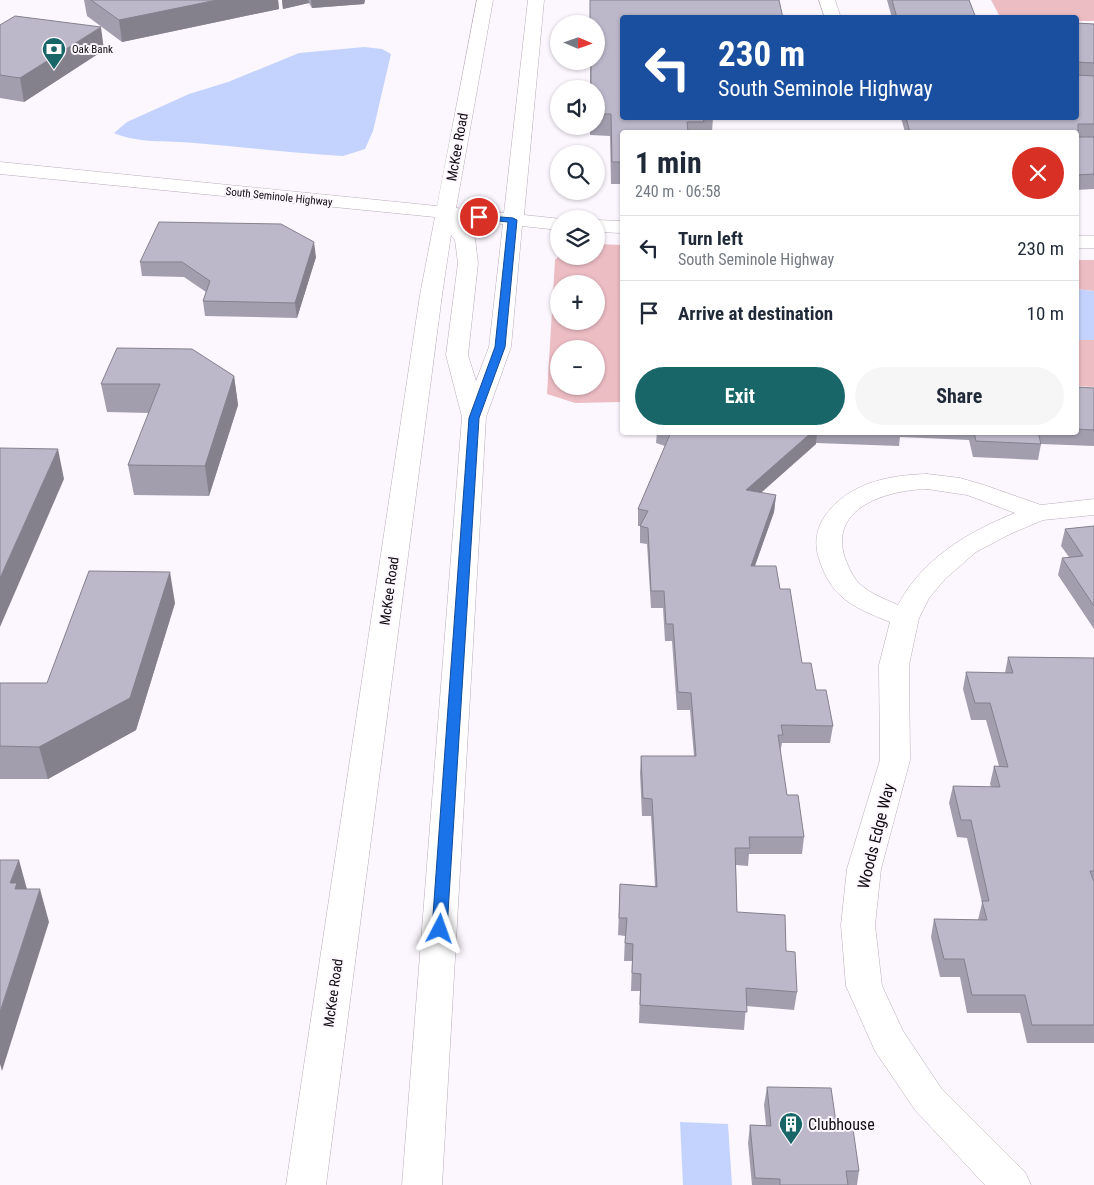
<!DOCTYPE html>
<meta charset="utf-8">
<style>
body{margin:0;font-family:"Roboto Condensed",sans-serif;background:#f6f6f7;color:#1f2937;height:100vh;display:flex;flex-direction:column;font-size:19px;white-space:nowrap}
*{box-sizing:border-box;margin:0}
p{font-size:16px;color:#747a83}
.icon{flex:none;width:28px;height:28px;fill:none;stroke:currentColor;stroke-width:2;stroke-linecap:round;stroke-linejoin:round}
.map{position:relative;flex:1;overflow:hidden}
.sheet{position:absolute;left:620px;top:130px;width:459px;height:305px;display:flex;flex-direction:column;background:#fff;border-radius:5px;box-shadow:0 1px 4px #0004}
.sheet>*{flex:none}
.guide{position:absolute;left:620px;top:15px;width:459px;height:105px;border-radius:5px;box-shadow:0 1px 4px #0004;background:#1a4fa0;color:#fff;overflow:hidden}
.needle{width:32px;rotate:92deg}
.buttons{position:absolute;left:550px;top:15px;display:grid;gap:10px}
.buttons a{display:grid;place-items:center;width:55px;height:55px;border-radius:50%;background:#fff;box-shadow:0 1px 4px #0004;font-size:25px}
.pin{position:absolute;display:grid;place-items:center;width:42px;height:42px;color:#fff;margin:-21px;border:2px solid #fff;border-radius:50%;box-shadow:0 1px 5px #0007}
.me{position:absolute;width:55px;margin:-28px;rotate:4deg;stroke-linejoin:round;filter:drop-shadow(0 0 4px #0008)}
.turn{display:flex;align-items:center;gap:18px;height:105px;padding:0 15px;font-size:22px}
.turn .icon{width:65px;height:65px;stroke-width:2.5}
.turn b{display:block;font-size:35px;line-height:42px}
.round{display:grid;place-items:center;flex:none;width:52px;height:52px;border-radius:26px;background:#f6f6f7}
.headline{display:flex;align-items:center;justify-content:space-between;height:85px;padding:0 15px}
h1{font-size:30px;font-weight:700;line-height:38px}
.button{display:flex;gap:10px;margin-top:auto;padding:10px 15px}
.button a{flex:1;height:58px;border-radius:30px;background:#186667;color:#fff;font-size:20px;font-weight:700;line-height:58px;text-align:center}
.button a+a{background:#f6f6f7;color:#1f2937}
ul{padding:0;list-style:none}
li{display:flex;align-items:center;gap:15px;height:65px;padding:0 15px;border-top:1px solid #e0e1e3}
li div{flex:1}
li b{display:block;font-size:19px}
li em{font-style:normal}
.map>svg:first-child{display:block}
</style>
<div class="map">
<svg width="1094" height="1185" viewBox="0 0 1094 1185">
<rect width="100%" height="100%" fill="#fcf7fe"/>
<!-- green -->
<g fill="#edbdc4" fill-rule="evenodd">
<polygon points="991,0 1094,0 1094,21 1076,21 1076,18 1000,17"/>
<path d="M596 244 622 245V402L575 403 547 394 555 260 559 256H596ZM559 284H596V321H559ZM559 349H596V386H559Z"/>
<polygon points="1076,260 1094,260 1094,291 1076,289"/>
<polygon points="1076,340 1094,340 1094,387 1076,386"/>
</g>
<!-- water -->
<g fill="#c4d3fd">
<path d="M364 47 382 49 391 54 373 131 365 149 343 156C293 153 244 147 194 143 166 140 140 144 114 133L127 122 189 94 228 82 299 53Z"/>
<polygon points="1076,289 1094,291 1094,340 1076,340"/>
<polygon points="680,1122 728,1124 732,1185 683,1185"/>
</g>
<g fill="none" stroke-linecap="round" stroke-linejoin="round">
<!-- street casing -->
<g stroke="#b9acbb" stroke-width="1">
<g id="street">
<polygon points="819,0 835,0 841,18 825,18"/>
<path d="M927 474 960 478 984 485 1041 505 1094 499V515L1043 520 1010 534 976 552 945 579 929 598 919 618 909 665 910 760 881 869 875 925 882 986 903 1031 941 1088 1025 1172 1031 1185H985L915 1110 875 1051 846 986 841 925 847 869 880 760 879 665 890 622C873 615 853 608 840 595 830 586 823 572 819 559 814 544 816 529 825 516 848 483 889 475 927 474ZM927 489 967 495 1015 513C968 532 923 558 898 605 885 599 871 594 861 585 853 578 849 568 845 558 828 507 888 490 927 489Z"/>
</g>
</g>
<!-- secondary casing -->
<g stroke="#b9acbb" stroke-width="1">
<g id="secondary">
<path d="M477 0H493L456 208 504 213 528 0H544L524 215 562 219H559V230L522 226 511 347 486 417 442 1185H402L462 417 446 355 458 263 455 240 451 235 442 295 326 1185H286L420 295 435 217 0 174V162L437 206ZM460 220 503 224 489 347 476 381 468 355 478 263 475 239Z"/>
<polygon points="596,220 622,221 622,233 596,232"/>
<rect x="1076" y="236" width="18" height="12"/>
</g>
</g>
<!-- street -->
<use href="#street" fill="#fff" fill-rule="evenodd"/>
<!-- secondary -->
<use href="#secondary" fill="#fff" fill-rule="evenodd"/>
</g>
<!-- wall -->
<g fill="#a29eae">
<polygon points="84,0 278,0 279,9 122,42 87,16"/>
<polygon points="282,0 365,0 364,4 312,8 309,3 283,9"/>
<polygon points="590,0 779,0 622,18 622,118 713,118 712,132 622,132 622,184 611,184 610,136 590,135 590,126 596,126 596,89 590,89 590,61 596,61 596,24 590,24"/>
<polygon points="887,0 969,0 976,18 892,18"/>
<polygon points="1076,23 1094,24 1094,189 1076,190 1076,132 905,132 901,118 1076,118"/>
<polygon points="0,25 104,50 24,102 0,98"/>
<polygon points="316,257 297,318 205,316 203,301 206,292 184,277 142,276 140,262"/>
<polygon points="234,376 238,405 209,496 134,495 128,465 149,413 107,412 101,384"/>
<polygon points="1076,387 1094,388 1094,446 1041,444 1038,460 973,457 969,440 900,437 899,446 816,443 816,444 760,493 776,495 774,512 755,566 780,589 802,663 816,690 833,726 830,743 782,743 780,753 787,795 804,837 802,854 749,854 748,866 736,865 737,912 786,951 797,992 794,1010 746,1006 744,1030 639,1023 640,991 631,991 632,961 624,961 625,936 618,935 620,884 655,886 651,816 642,816 640,773 641,756 694,756 690,710 677,710 672,641 665,641 663,608 651,608 647,544 640,543 640,526 638,526 638,509 665,446 656,443 657,432 1076,432"/>
<polygon points="1094,526 1094,629 1058,575 1062,558 1069,557 1061,546 1065,529"/>
<polygon points="175,603 136,730 48,779 0,779 0,683 47,683"/>
<polygon points="1008,657 1094,658 1094,1043 1027,1043 1020,1013 967,1013 960,977 940,977 931,937 934,919 978,920 982,903 967,838 957,837 949,803 953,786 991,787 990,784 994,766 999,766 986,720 971,720 963,689 966,672 1005,673"/>
<polygon points="767,1087 837,1129 859,1171 857,1185 752,1185 748,1143 750,1125 766,1125 764,1105"/>
</g>
<!-- shaded-wall -->
<g fill="#84818d">
<polygon points="217,0 278,0 279,9 122,42 119,20"/>
<polygon points="282,0 308,0 309,3 283,9"/>
<polygon points="311,0 365,0 364,4 312,8"/>
<polygon points="101,27 104,50 24,102 20,78"/>
<polygon points="314,242 316,257 297,318 295,303"/>
<polygon points="234,376 238,405 209,496 205,466"/>
<polygon points="812,432 817,432 816,444 745,507 746,490"/>
<polygon points="58,449 64,479 0,627 0,578"/>
<polygon points="776,495 774,512 749,582 751,566"/>
<polygon points="170,572 175,603 136,730 48,779 39,747"/>
<polygon points="19,860 28,893 24,922 10,883"/>
<polygon points="40,889 49,922 2,1071 0,1064 0,1012"/>
</g>
<!-- building -->
<g fill="#bcb8ca" stroke="#84818d">
<polygon points="91,0 217,0 119,20"/>
<polygon points="590,0 779,0 783,18 622,18 622,118 703,118 704,122 687,122 688,132 622,132 622,162 612,162 611,114 596,114 596,89 591,89 591,61 596,61 596,24 590,24"/>
<polygon points="892,0 969,0 976,18 897,18"/>
<polygon points="15,16 101,27 20,78 0,75 0,25"/>
<polygon points="1076,23 1094,24 1094,63 1077,62 1077,75 1094,76 1094,124 1078,124 1078,137 1094,137 1094,174 1076,175 1076,132 910,132 906,118 1076,118"/>
<polygon points="159,222 281,224 314,242 295,303 203,301 210,281 182,262 140,262"/>
<polygon points="117,348 192,349 234,376 205,466 128,465 160,384 101,384"/>
<polygon points="1076,387 1094,388 1094,430 1076,429"/>
<polygon points="671,432 812,432 746,490 776,495 751,566 776,566 780,589 790,589 802,663 811,663 816,690 826,690 833,726 781,725 783,735 778,735 787,795 798,795 804,837 749,837 750,848 735,848 737,912 785,915 786,951 795,952 797,992 746,988 747,1012 640,1005 641,974 632,973 633,944 625,943 627,918 619,918 620,884 657,887 652,799 643,798 641,756 696,756 691,693 678,692 673,624 666,624 664,591 651,591 648,528 640,526 648,511 638,509"/>
<polygon points="974,432 1038,432 1041,444 976,441"/>
<polygon points="0,448 58,449 0,578"/>
<polygon points="1094,526 1094,606 1062,558 1083,556 1065,529"/>
<polygon points="89,571 170,572 130,698 39,747 0,746 0,683 47,683"/>
<polygon points="1008,657 1094,658 1094,871 1090,871 1094,882 1094,1025 1032,1025 1025,995 972,995 964,959 944,959 934,919 987,920 982,901 989,901 971,820 961,820 953,786 1000,787 994,766 1008,767 990,703 975,703 966,672 1013,673"/>
<polygon points="0,860 19,860 10,883 17,883 15,889 40,889 0,1012"/>
<polygon points="767,1087 831,1088 837,1129 853,1129 859,1171 846,1171 848,1185 780,1185 780,1179 755,1178 750,1125 771,1126"/>
</g>
<!-- route -->
<polygon fill="#1a73e8" stroke="#114b97" points="476,215 513,218 517,220 505,347 479,418 447,929 445,933 440,935 435,933 432,929 469,418 495,347 508,222 479,219 476,219"/>
<!-- icons -->
<defs>
<g id="bank-pin" transform="scale(1.25)"><path d="M0 17L-7.5 6A9.5 9.5 0 1 1 7.5 6Z" fill="#186667" stroke="#fcf7fe"/><path d="M-6-4H6V4H-6ZM0-2.3a2.3 2.3 0 1 0 0 4.6a2.3 2.3 0 1 0 0-4.6Z" fill="#fff"/></g>
<g id="building-pin" transform="scale(1.25)"><path d="M0 17L-7.5 6A9.5 9.5 0 1 1 7.5 6Z" fill="#186667" stroke="#fcf7fe"/><path d="M-4-6H4V6H1V3H-1V6H-4ZM-2.5-4.3h1.7v1.8h-1.7ZM.8-4.3h1.7v1.8H.8ZM-2.5-1h1.7V.8h-1.7ZM.8-1h1.7V.8H.8Z" fill="#fff"/></g>
</defs>
<g fill-rule="evenodd">
<use href="#bank-pin" x="54" y="49"/>
<use href="#building-pin" x="791" y="1124"/>
</g>
<g text-anchor="middle" dominant-baseline="central" stroke-width="4" stroke-linejoin="round" paint-order="stroke">
<!-- far-poi labels -->
<g font-size="11" fill="#100c11" stroke="#fcf7fe" text-anchor="start">
<text x="72" y="49">Oak Bank</text>
</g>
<!-- far-street labels -->
<g font-size="11" fill="#100c11" stroke="#fcf7fe">
<text transform="translate(279 197) rotate(6)">South Seminole Highway</text>
</g>
<!-- street labels -->
<g font-size="14" fill="#100c11" stroke="#fcf7fe">
<text transform="translate(457 147) rotate(-80)">McKee Road</text>
<text transform="translate(389 591) rotate(-82)">McKee Road</text>
<text transform="translate(333 993) rotate(-82)">McKee Road</text>
</g>
<!-- near-street labels -->
<g font-size="16" fill="#100c11" stroke="#fcf7fe">
<text transform="translate(876 836) rotate(-76)">Woods Edge Way</text>
</g>
<!-- near-poi labels -->
<g font-size="16" fill="#100c11" stroke="#fcf7fe" text-anchor="start">
<text x="808" y="1124">Clubhouse</text>
</g>
</g>
</svg>
<div class="buttons">
<a><svg class="needle" viewBox="-14 -14 28 28"><path d="M0-13l5 13h-10z" fill="#e53935"/><path d="M0 13l5-13h-10z" fill="#747a83"/></svg></a>
<a><svg class="icon" aria-label="sound" viewBox="0 0 24 24"><path d="M4 9h4l5-4v14l-5-4H4zM17 9q2 3 0 6"/></svg></a>
<a><svg class="icon" aria-label="search" viewBox="0 0 24 24"><circle cx="10" cy="10" r="6"/><path d="M15 15l6 6"/></svg></a>
<a><svg class="icon" aria-label="layers" viewBox="0 0 24 24"><path d="M12 4l9 5-9 5-9-5zM3 14l9 5 9-5"/></svg></a>
<a>+</a>
<a>−</a>
</div>
<div class="pin" style="left:479px;top:217px;background:#d93025"><svg class="icon" aria-label="arrive" viewBox="0 0 24 24"><path d="M6 21V4h12l-3 4 3 4H6"/></svg></div>
<svg class="me" style="left:440px;top:929px" viewBox="-20 -20 40 40"><path d="M0-17L14 15 0 8-14 15z" fill="#1a73e8" stroke="#fff" stroke-width="4"/></svg>
<div class="guide">
<div class="turn"><svg class="icon" aria-label="left" viewBox="0 0 24 24"><path d="M17 20v-9H6M10 6l-5 5 5 5"/></svg><div><b>230 m</b>South Seminole Highway</div></div>
</div>
<section class="sheet">
<div class="headline"><div><h1>1 min</h1><p>240 m · 06:58</p></div><a class="round" style="background:#d93025;color:#fff"><svg class="icon" aria-label="close" viewBox="0 0 24 24"><path d="M6 6l12 12M18 6L6 18"/></svg></a></div>
<ul>
<li><svg class="icon" aria-label="left" viewBox="0 0 24 24"><path d="M17 20v-9H6M10 6l-5 5 5 5"/></svg><div><b>Turn left</b><p>South Seminole Highway</p></div><em>230 m</em></li>
<li><svg class="icon" aria-label="arrive" viewBox="0 0 24 24"><path d="M6 21V4h12l-3 4 3 4H6"/></svg><div><b>Arrive at destination</b></div><em>10 m</em></li>
</ul>
<div class="button"><a>Exit</a><a>Share</a></div>
</section>
</div>
